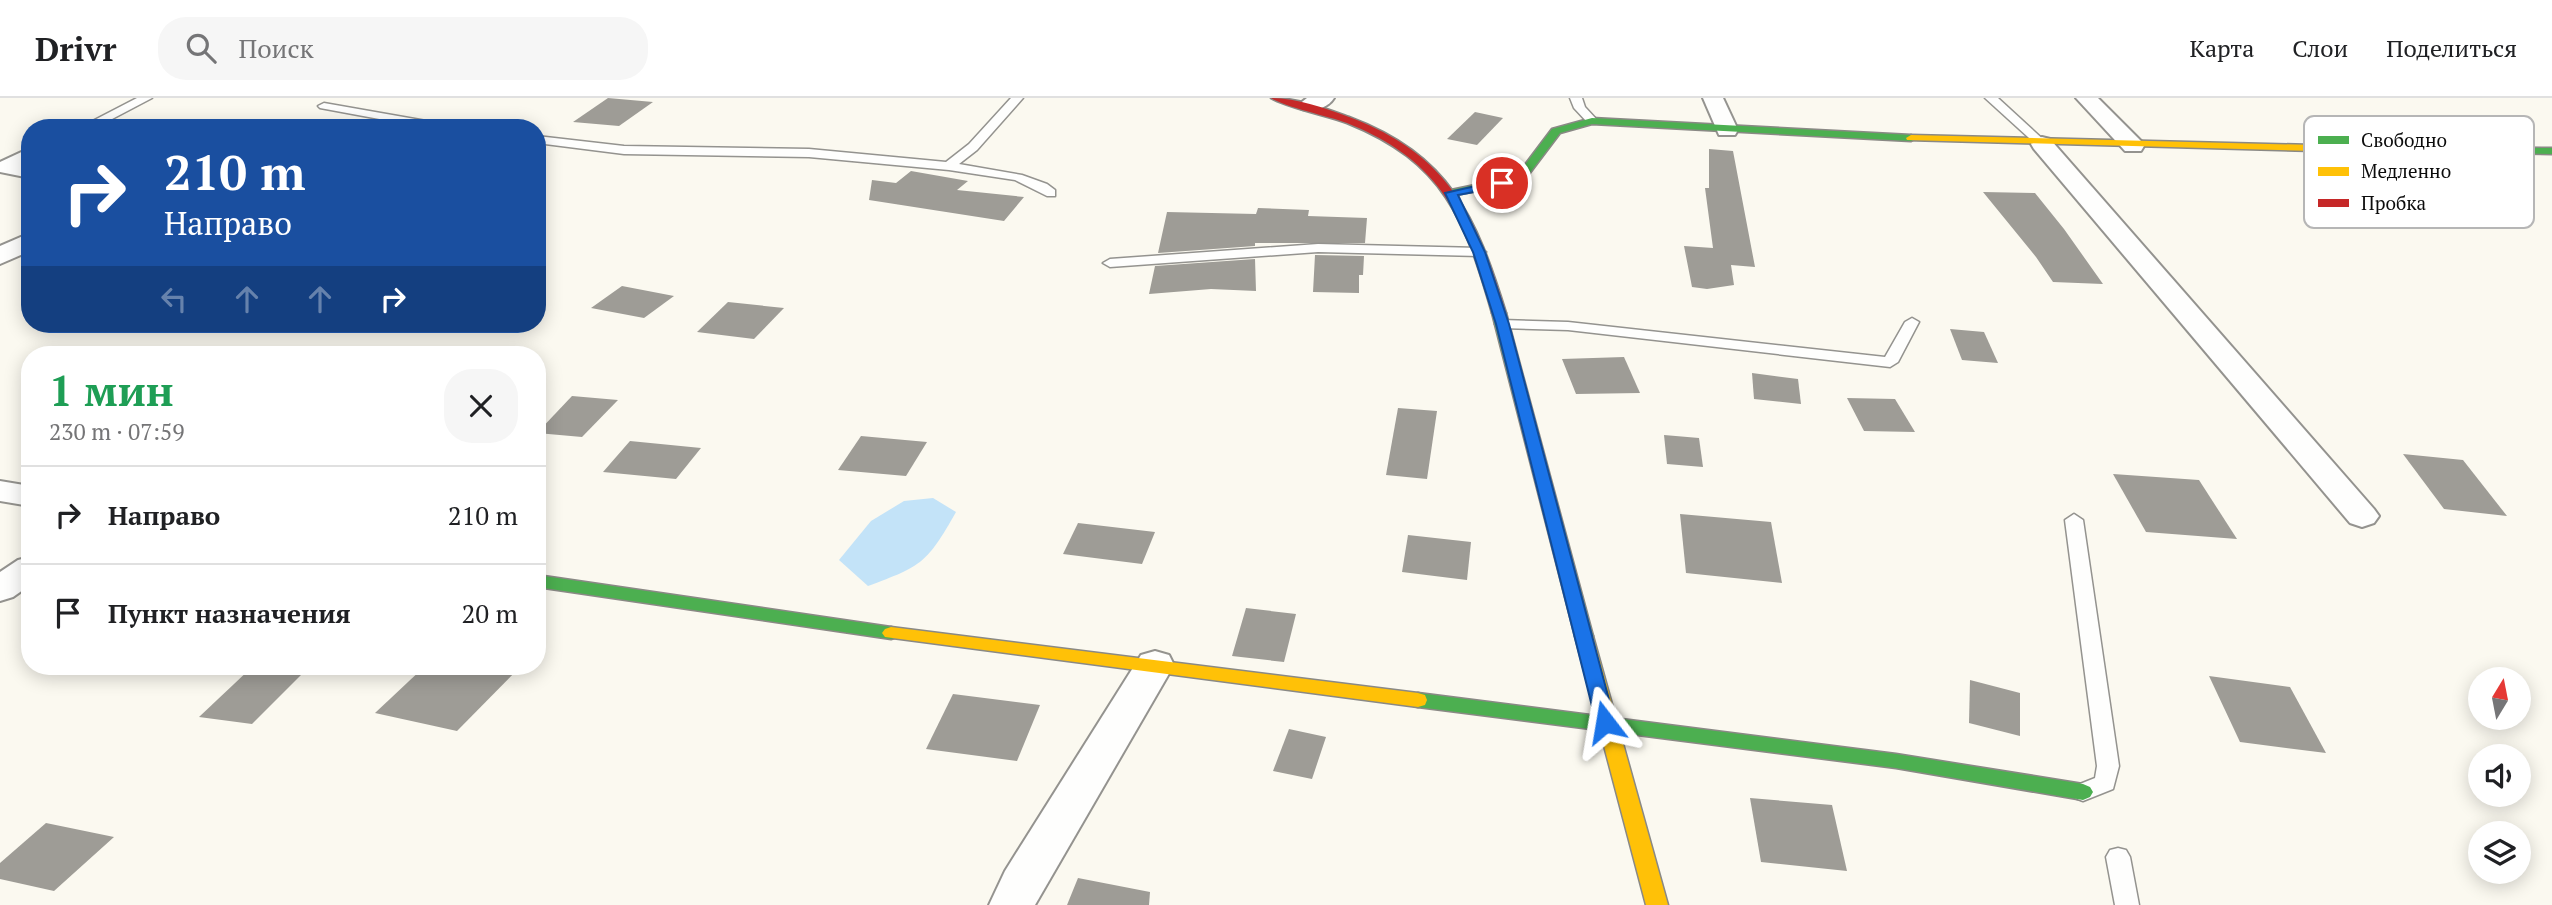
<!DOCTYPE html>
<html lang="ru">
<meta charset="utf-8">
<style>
body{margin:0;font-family:"PT Serif",serif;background:#f6f6f6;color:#202124;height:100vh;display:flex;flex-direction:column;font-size:26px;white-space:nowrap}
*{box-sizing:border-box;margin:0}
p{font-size:23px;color:#757577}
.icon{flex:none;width:38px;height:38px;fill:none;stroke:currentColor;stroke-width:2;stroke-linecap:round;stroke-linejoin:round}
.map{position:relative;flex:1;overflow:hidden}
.side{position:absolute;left:21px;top:248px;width:525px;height:329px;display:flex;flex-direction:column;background:#fff;border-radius:28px;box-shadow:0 4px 18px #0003}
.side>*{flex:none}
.guide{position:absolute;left:21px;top:21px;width:525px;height:214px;border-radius:28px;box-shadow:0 4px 18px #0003;background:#1a4fa0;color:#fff;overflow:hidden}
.needle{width:46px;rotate:10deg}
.buttons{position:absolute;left:2468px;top:569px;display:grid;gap:14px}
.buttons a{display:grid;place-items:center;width:63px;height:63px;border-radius:50%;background:#fff;box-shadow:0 4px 18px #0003;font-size:35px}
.pin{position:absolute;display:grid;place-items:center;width:60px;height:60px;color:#fff;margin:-30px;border:4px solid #fff;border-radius:50%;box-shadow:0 2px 7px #0007}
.me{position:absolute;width:77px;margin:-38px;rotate:346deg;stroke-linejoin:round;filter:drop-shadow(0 0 5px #0008)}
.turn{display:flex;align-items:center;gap:24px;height:147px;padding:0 28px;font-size:32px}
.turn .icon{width:91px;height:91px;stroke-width:2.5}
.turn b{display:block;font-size:49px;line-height:60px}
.lanes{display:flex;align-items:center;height:66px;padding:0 28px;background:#0003;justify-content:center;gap:35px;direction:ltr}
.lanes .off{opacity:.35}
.round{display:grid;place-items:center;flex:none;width:74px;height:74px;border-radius:28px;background:#f6f6f6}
.summary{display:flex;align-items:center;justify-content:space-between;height:119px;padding:0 28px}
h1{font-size:42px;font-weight:600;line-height:52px;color:#1e9e55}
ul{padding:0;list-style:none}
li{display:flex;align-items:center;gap:21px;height:98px;padding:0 28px;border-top:2px solid #e0e0e0}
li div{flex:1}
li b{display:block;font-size:26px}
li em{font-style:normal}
header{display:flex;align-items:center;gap:42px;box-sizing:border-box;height:98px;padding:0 35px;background:#fff;border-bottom:2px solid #e0e0e0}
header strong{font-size:33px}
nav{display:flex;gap:38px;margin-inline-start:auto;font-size:24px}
.search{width:490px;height:63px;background:#f6f6f6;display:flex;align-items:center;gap:18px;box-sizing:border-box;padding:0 24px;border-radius:28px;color:#757577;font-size:26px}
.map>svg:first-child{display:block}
</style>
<header>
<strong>Drivr</strong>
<div class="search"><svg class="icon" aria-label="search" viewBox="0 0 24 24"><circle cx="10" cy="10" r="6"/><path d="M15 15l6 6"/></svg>Поиск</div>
<nav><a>Карта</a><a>Слои</a><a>Поделиться</a></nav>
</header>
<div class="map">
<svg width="2552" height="807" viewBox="0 0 2552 807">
<rect width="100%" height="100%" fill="#fbf9f0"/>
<!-- water -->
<path fill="#c3e3f8" d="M933 400 956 414C927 465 922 468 868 488L839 462 871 423 904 403Z"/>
<!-- building -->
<g fill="#9e9c96">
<polygon points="608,0 653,4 619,28 573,24"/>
<polygon points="1475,14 1503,20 1477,47 1447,41"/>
<polygon points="1709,51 1733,53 1755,169 1731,167 1734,187 1707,191 1692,189 1684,148 1713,150 1705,90 1709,90"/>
<polygon points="911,73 968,83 957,92 1024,99 1004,123 869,102 872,82 896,85"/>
<polygon points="1983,94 2035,95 2064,131 2103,186 2053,184 2036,159"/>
<polygon points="1258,110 1309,112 1308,118 1367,120 1365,145 1255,145 1255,148 1158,155 1167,114 1256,116"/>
<polygon points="1315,157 1364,158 1363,177 1359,177 1359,195 1313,194"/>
<polygon points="1255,161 1256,193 1211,191 1149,196 1155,168"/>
<polygon points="622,188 674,198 644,220 591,210"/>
<polygon points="728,204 784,210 754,241 697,234"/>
<polygon points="1950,231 1984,234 1998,265 1962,262"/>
<polygon points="1624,259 1640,295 1576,296 1562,261"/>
<polygon points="1752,275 1798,281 1801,306 1754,301"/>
<polygon points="572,298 618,302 582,339 537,335"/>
<polygon points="1847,300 1895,301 1915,334 1864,333"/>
<polygon points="1398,310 1437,313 1427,381 1386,377"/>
<polygon points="1664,337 1699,340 1703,369 1667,366"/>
<polygon points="861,338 927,344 906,378 838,372"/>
<polygon points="630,343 701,350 676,381 603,374"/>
<polygon points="2403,356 2463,362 2507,418 2444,411"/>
<polygon points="2113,376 2199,382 2237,441 2146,434"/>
<polygon points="1680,416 1771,424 1782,485 1686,475"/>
<polygon points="1078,425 1155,434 1142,466 1063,456"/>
<polygon points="1408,437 1471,444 1467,482 1402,474"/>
<polygon points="1246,510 1296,516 1284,564 1232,558"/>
<polygon points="252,569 309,569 252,626 199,619"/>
<polygon points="424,569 520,569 457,633 375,615"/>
<polygon points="2209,578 2290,589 2326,655 2240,644"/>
<polygon points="1970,582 2020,595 2020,638 1969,625"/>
<polygon points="953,596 1040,607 1017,663 926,651"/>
<polygon points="1289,631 1326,639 1312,681 1273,673"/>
<polygon points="1750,700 1832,707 1847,773 1761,764"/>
<polygon points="46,725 114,739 54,793 0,781 0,765"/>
<polygon points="1078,780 1150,794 1149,807 1067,807"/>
</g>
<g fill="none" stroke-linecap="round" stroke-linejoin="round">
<!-- lane casing -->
<g stroke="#94938f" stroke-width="3">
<g id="lane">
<polygon points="137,0 152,0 95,30 79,30"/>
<polygon points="1011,0 1023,0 977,52 959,66 1022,77 1047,86 1055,92 1055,98 1047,98 1015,82 949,72 809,59 624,56 537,45 537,38 624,48 809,51 946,64 969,46"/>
<polygon points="1570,0 1582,0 1585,9 1598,23 1596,25 1588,25 1574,10"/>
<polygon points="1985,0 1998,0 2046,44 2046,48 2038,48"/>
<polygon points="324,5 449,27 455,30 428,30 320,10 318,8"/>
<polygon points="1318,146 1479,150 1486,154 1479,158 1318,154 1110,169 1103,165 1110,161"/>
<polygon points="1912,220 1919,224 1898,264 1890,269 1568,232 1502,230 1495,226 1502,222 1568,224 1885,259 1905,224"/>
<polygon points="2074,416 2083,422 2119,668 2113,691 2083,703 2075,700 2072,694 2075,688 2095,680 2097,668 2065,422"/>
<polygon points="2118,750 2126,752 2130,759 2139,807 2115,807 2106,759 2110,752"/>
</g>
</g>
<!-- street casing -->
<g stroke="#94938f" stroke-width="4">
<g id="street">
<path d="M1307 0H1334C1328 10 1313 14 1302 11L1298 7Z"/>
<polygon points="1703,0 1723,0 1738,32 1735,37 1719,37"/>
<polygon points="2076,0 2098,0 2141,43 2144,48 2141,53 2125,53"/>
<polygon points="2042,39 2050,41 2374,411 2379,418 2374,425 2362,429 2350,425 2034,51 2031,46 2034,41"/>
<polygon points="30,50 30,80 0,74 0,64"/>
<polygon points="30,135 30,153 0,166 0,148"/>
<polygon points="0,383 30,388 30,408 0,403"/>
<polygon points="30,459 30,487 13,499 0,503 0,474 18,462"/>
<polygon points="1155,553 1169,557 1174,567 1035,807 989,807 1005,773 1141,557"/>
</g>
</g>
<!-- fast casing -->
<g stroke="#8a8985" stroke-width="3">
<g id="fast">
<polygon points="1592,20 1911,37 1916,40 1911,43 1592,26 1560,35 1529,76 1506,87 1451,98 1445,95 1451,92 1499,82 1521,72 1552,31"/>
<polygon points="2353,48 2552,50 2552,56 2349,53 2349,49"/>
<polygon points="1499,211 1506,215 1593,538 1590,542 1578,542 1575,538 1492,215"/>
<polygon points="537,477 891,529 897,531 900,535 897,539 891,541 537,489"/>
<polygon points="1418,595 1896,656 2083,686 2090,689 2093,694 2090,699 2083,702 1896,670 1418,609 1411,607 1409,602 1411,597"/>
</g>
</g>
<!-- slow casing -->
<g stroke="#8a8985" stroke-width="3">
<g id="slow">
<polygon points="1911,37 2353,48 2358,51 2353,54 1907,42 1906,40"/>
<polygon points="891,529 1418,595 1425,597 1427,602 1425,607 1418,609 885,539 882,535 885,531"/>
<polygon points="1584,532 1590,534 1593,538 1668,807 1646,807 1575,538 1578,534"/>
</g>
</g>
<!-- jam casing -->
<g stroke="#8a8985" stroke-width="3">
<path id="jam" d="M1271 0C1298 0 1324 10 1349 19 1450 57 1476 118 1506 215L1504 218H1494L1492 215C1465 121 1444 64 1347 25 1328 18 1285 9 1271 0Z"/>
</g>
<!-- lane -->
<use href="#lane" fill="#fefefd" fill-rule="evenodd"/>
<!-- street -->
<use href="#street" fill="#fefefd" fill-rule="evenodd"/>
<!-- fast -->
<use href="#fast" fill="#4caf50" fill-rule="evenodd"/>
<!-- slow -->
<use href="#slow" fill="#ffc107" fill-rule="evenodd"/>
<!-- jam -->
<use href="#jam" fill="#c62828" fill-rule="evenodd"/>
</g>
<!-- route -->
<polygon fill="#1a73e8" stroke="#114b97" stroke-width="2" points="1502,82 1508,85 1506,88 1458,97 1485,154 1509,226 1615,624 1612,629 1599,629 1596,624 1496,226 1473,154 1445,95"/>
<!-- legend -->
<rect x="2304" y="18" width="230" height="112" rx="10" fill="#fff" stroke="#b6b6b6" stroke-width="2"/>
<rect x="2318" y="38" width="31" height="8" fill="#4caf50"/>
<rect x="2318" y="69" width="31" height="9" fill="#ffc107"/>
<rect x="2318" y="101" width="31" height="8" fill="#c62828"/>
<g font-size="19" fill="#0c0c0c">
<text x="2361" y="49">Свободно</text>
<text x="2361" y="80">Медленно</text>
<text x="2361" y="112">Пробка</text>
</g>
</svg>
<div class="buttons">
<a><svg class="needle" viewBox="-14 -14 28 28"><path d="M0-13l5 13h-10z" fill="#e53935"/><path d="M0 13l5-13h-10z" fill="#757577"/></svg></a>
<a><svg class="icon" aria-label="sound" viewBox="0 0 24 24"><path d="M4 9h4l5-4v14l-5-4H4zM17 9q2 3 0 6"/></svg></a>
<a><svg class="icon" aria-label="layers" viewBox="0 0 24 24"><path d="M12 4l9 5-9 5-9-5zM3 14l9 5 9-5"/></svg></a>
</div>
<div class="pin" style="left:1502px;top:85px;background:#d93025"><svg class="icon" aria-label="arrive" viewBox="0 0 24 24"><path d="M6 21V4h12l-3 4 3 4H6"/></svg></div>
<svg class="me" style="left:1605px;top:624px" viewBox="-20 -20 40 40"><path d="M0-17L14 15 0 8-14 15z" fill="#1a73e8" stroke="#fff" stroke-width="4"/></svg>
<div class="guide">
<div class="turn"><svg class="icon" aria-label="right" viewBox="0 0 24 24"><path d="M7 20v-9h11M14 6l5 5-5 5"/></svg><div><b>210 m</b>Направо</div></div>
<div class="lanes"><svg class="icon off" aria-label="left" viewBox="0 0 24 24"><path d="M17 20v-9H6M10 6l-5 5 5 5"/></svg><svg class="icon off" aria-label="ahead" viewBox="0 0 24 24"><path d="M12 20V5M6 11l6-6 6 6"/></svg><svg class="icon off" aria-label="ahead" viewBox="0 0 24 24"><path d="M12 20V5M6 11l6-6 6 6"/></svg><svg class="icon" aria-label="right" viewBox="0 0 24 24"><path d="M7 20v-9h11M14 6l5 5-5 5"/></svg></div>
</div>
<section class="side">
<div class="summary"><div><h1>1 мин</h1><p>230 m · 07:59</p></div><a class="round"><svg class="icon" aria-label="close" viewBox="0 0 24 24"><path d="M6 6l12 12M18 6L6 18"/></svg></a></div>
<ul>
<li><svg class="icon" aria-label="right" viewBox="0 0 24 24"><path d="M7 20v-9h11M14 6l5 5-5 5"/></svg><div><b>Направо</b></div><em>210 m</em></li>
<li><svg class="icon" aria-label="arrive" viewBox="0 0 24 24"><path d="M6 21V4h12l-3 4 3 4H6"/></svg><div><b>Пункт назначения</b></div><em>20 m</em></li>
</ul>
</section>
</div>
